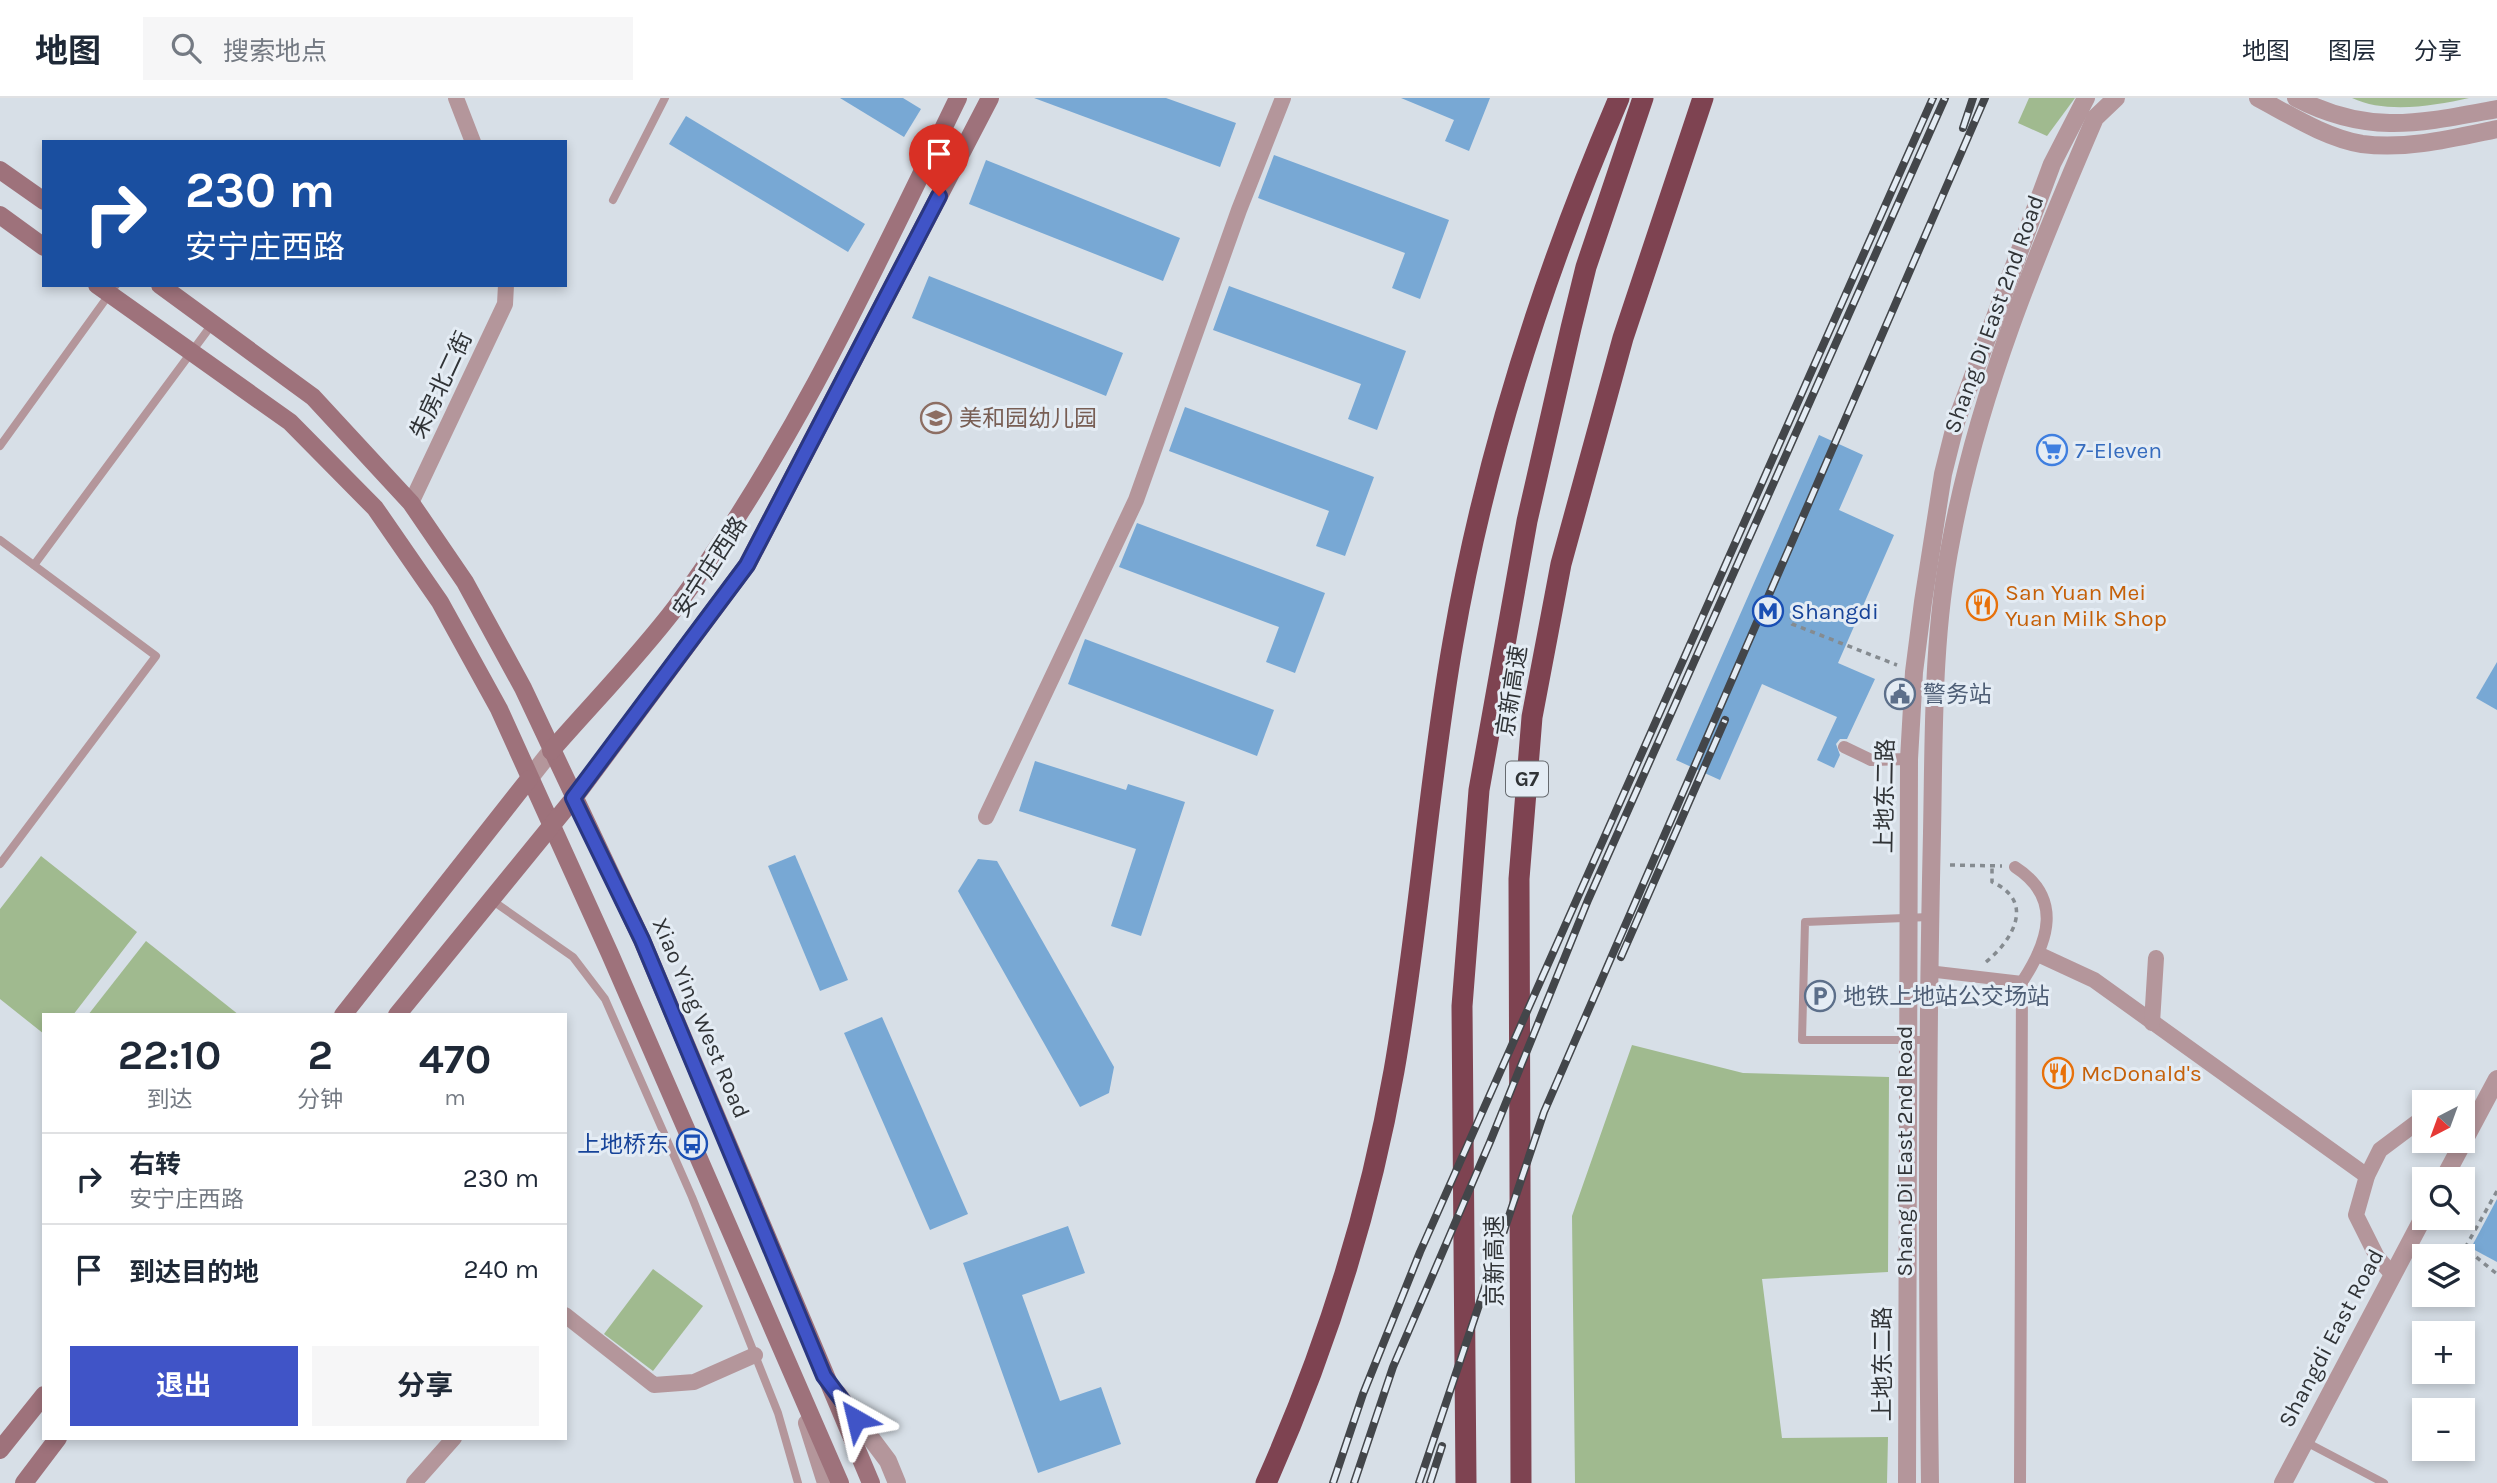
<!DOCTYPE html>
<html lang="zh">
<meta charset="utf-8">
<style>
body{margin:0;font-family:Karla,"Noto Sans SC",sans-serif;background:#f6f6f7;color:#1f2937;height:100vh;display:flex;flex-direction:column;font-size:26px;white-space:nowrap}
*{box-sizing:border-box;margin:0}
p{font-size:23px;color:#747a83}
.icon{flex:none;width:38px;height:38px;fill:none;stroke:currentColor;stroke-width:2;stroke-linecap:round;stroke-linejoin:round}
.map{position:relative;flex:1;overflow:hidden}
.sheet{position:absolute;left:42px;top:915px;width:525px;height:427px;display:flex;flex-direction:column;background:#fff;border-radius:0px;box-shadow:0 4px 10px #0003}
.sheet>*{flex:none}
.banner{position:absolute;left:42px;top:42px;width:525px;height:147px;border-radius:0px;box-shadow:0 4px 10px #0003;background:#1a4fa0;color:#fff;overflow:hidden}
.needle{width:46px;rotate:221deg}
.tools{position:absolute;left:2412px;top:992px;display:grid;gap:14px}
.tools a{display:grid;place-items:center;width:63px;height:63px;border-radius:0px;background:#fff;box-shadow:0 4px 10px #0003;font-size:35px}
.pin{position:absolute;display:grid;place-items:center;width:60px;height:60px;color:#fff;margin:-72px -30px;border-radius:50% 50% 50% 0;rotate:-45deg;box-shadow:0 0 7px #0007}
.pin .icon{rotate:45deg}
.me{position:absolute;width:77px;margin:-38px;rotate:323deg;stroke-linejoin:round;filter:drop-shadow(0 0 5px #0008)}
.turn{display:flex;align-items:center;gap:24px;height:147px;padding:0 28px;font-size:32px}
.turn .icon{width:91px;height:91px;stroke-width:2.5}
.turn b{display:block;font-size:49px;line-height:60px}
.eta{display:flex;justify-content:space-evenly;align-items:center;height:119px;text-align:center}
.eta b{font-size:42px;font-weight:700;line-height:49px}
.button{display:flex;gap:14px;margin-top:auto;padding:14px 28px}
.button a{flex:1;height:80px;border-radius:0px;background:#4054c7;color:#fff;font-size:28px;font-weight:700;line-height:80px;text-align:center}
.button a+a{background:#f6f6f7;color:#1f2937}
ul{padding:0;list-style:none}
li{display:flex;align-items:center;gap:21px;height:91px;padding:0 28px;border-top:2px solid #e0e1e3}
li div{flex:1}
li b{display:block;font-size:26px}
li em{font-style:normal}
header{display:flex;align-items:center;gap:42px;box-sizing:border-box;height:98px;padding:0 35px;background:#fff;border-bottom:2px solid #e0e1e3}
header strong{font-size:33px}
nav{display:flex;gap:38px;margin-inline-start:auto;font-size:24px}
.search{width:490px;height:63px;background:#f6f6f7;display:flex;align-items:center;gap:18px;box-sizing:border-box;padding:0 24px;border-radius:0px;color:#747a83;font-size:26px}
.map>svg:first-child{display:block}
</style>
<header>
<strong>地图</strong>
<div class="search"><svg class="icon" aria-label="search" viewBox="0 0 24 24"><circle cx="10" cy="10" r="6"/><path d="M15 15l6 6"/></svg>搜索地点</div>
<nav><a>地图</a><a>图层</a><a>分享</a></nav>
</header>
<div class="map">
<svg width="2497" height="1385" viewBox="0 0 2497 1385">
<rect width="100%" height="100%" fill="#d7dfe7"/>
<!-- green -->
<g fill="#a0ba8f">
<polygon points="2029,0 2075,0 2047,38 2018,25"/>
<path d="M2352 0H2469C2433 8 2386 16 2352 0Z"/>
<polygon points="41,758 137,834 73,917 44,917 44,936 0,901 0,811"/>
<polygon points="146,843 239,917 88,917"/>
<polygon points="1632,947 1743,975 1889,979 1888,1174 1762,1181 1782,1340 1888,1339 1887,1385 1575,1385 1572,1118"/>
<polygon points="653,1171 703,1208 653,1273 604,1236"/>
</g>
<!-- building -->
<g fill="#78a8d4">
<polygon points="840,0 903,0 921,11 904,39"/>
<polygon points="1034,0 1166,0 1236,25 1220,69"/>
<polygon points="1401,0 1490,0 1469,53 1445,43 1454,22"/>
<polygon points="686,18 865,126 848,154 669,46"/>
<polygon points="1274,57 1449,122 1420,201 1392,190 1405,155 1258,100"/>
<polygon points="986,62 1180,140 1163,183 969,106"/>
<polygon points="929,178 1123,255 1106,298 912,220"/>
<polygon points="1229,188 1406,253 1377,332 1348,321 1361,286 1213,232"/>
<polygon points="1185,309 1374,379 1345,458 1316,448 1329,413 1169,353"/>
<polygon points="1819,337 1863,357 1839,412 1894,437 1838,565 1875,581 1847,641 1840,641 1836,646 1840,657 1834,670 1817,662 1837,619 1762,586 1720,682 1676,662"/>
<polygon points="1137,425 1325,495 1295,575 1266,564 1279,529 1119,469"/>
<polygon points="1085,541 1274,612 1257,658 1068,586"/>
<polygon points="2497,564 2497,612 2476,600"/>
<polygon points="1035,663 1126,692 1128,686 1185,704 1141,838 1111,828 1136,751 1019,713"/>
<polygon points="795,757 848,882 820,893 768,768"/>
<polygon points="978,761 997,763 1114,969 1109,995 1080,1009 958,793"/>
<polygon points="882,919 968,1116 930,1132 844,935"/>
<polygon points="2497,1101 2497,1164 2471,1150"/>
<polygon points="1068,1128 1085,1175 1022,1197 1060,1303 1101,1289 1121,1346 1038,1375 963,1165"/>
</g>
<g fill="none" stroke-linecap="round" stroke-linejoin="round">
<!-- path -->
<g stroke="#858b90" stroke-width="3.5" stroke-dasharray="5 5" stroke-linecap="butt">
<polyline points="1793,517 1790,524 1792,526 1897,567"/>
<polyline points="1950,767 2002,768"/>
<path d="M1986 864C2014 841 2035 803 1992 784V767"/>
<polyline points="2497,1093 2465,1150 2497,1176"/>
</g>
<!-- service -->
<g stroke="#b4969b" stroke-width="8">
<polyline points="613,102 665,0"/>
<polyline points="0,348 116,187"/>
<polyline points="0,442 156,558 0,766"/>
<polyline points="34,467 213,225"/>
<polyline points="490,801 573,859 605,901 692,1099 778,1315 798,1385"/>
<polyline points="1928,942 1802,942 1805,824 1929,819"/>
<polyline points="2304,1343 2384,1385"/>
</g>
<!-- pedestrian -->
<g stroke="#b4969b" stroke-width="12">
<polyline points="1844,649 1871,662 1909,661"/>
<path d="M2015 769C2063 800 2049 843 2022 884L2020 1385"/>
<polyline points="1928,873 2022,884"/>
</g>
<!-- minor -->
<g stroke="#b4969b" stroke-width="16">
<polyline points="456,0 473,44"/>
<polyline points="411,405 505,206 506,187"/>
<polyline points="986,719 1136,402 1239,112 1283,0"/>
<polyline points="2040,857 2094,882 2367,1078"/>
<polyline points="2152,925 2156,860"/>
<polyline points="2393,1177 2377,1159 2356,1117 2367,1078 2380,1052 2416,1025 2424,1025"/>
<polyline points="565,1217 654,1287 694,1284 755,1257"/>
<polyline points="414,1385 454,1340"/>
</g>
<!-- tertiary -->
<g stroke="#b4969b" stroke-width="18">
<path d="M2258 0C2290 17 2326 40 2362 46 2407 52 2454 40 2497 31"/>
<path d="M2296 0C2369 38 2421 25 2497 11"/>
<polyline points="529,681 551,653"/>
<polyline points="2443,1082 2497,981"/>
<polyline points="837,1295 888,1363 897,1385"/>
<polyline points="807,1325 826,1385"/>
<polyline points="1907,1385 1909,661 1914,574 1923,504 1943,376 1956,324 2052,66 2086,0"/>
<path d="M1930 1385C1927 1168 1927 952 1932 735 1934 637 1932 540 1951 443 1978 296 2036 157 2095 20L2116 0"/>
<polyline points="2283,1385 2424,1118"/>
</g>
<!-- secondary -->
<g stroke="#9e727b" stroke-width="18">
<polyline points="0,72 44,103"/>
<polyline points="0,117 44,149"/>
<polyline points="97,187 290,324 375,410 440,504 499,611 610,856 840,1385"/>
<polyline points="160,187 313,299 411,405 465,484 523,590 642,842 871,1385"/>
<path d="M551 653C592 606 638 559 676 509 792 351 873 175 958 0"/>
<polyline points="343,917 529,681"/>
<polyline points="397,917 574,700 747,467 990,0"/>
<polyline points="0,1352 44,1297"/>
<polyline points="24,1385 58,1340"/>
</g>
<!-- motorway -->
<g stroke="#7e4351" stroke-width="21">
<path d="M1266 1385C1325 1253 1369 1115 1394 973 1419 831 1428 686 1453 544 1485 359 1545 172 1619 0"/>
<polyline points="1466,1385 1462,908 1479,692 1527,423 1571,230 1586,169 1643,0"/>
<polyline points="1521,1385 1519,781 1532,619 1561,466 1623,240 1703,0"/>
</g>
<!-- rail casing -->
<g stroke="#43464a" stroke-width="8">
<g id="rail">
<polyline points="1963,30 1973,0"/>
<polyline points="1621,859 1725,622"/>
<polyline points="1333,1385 1363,1296 1420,1154 1933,0"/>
<polyline points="1354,1385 1393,1269 1490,1044 1588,802 1945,0"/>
<polyline points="1419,1385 1544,1014 1985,0"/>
<polyline points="1430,1385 1442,1348"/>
</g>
</g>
<!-- rail -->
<use href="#rail" stroke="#e4ecf4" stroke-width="5" stroke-dasharray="16" stroke-linecap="butt"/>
</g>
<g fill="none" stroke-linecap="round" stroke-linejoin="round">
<!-- route casing -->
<g stroke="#2a3781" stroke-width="18">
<polyline id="route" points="856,1321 824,1278 642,842 573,700 747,467 939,98"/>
</g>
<!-- route -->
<use href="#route" stroke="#4054c7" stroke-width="12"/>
</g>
<!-- icons -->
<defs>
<g id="school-ring" transform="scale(1.575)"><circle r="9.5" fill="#e4ecf4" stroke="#8d6e63" stroke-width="1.5"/><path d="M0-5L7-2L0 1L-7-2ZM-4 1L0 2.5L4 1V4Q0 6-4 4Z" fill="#8d6e63"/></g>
<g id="supermarket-ring" transform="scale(1.575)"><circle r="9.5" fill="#e4ecf4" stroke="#3f7fe0" stroke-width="1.5"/><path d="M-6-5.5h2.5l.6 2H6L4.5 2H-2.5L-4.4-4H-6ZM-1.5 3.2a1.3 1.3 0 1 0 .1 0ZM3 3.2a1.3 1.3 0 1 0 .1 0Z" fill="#3f7fe0"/></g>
<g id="restaurant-ring" transform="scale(1.575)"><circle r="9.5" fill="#e4ecf4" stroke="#e8710a" stroke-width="1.5"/><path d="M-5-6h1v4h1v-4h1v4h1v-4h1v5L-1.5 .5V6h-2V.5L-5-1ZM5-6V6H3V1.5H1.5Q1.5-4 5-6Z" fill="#e8710a"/></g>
<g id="metro-ring" transform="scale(1.575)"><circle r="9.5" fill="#e4ecf4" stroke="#1a4fb4" stroke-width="1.5"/><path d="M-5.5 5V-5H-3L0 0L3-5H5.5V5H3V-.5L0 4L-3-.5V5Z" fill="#1a4fb4"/></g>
<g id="civic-ring" transform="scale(1.575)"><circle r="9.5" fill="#e4ecf4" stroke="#5c6f8a" stroke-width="1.5"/><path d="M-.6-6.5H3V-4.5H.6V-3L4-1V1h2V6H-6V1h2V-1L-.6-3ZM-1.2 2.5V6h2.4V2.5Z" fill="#5c6f8a"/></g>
<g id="parking-ring" transform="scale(1.575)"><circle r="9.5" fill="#e4ecf4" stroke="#5c6f8a" stroke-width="1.5"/><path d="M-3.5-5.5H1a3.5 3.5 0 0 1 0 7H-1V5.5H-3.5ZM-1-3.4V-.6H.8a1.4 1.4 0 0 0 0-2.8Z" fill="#5c6f8a"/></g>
<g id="bus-ring" transform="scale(1.575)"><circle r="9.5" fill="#e4ecf4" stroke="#1a4fb4" stroke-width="1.5"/><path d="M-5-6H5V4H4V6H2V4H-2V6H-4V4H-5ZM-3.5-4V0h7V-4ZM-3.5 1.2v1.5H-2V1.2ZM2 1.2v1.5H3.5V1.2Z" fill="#1a4fb4"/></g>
</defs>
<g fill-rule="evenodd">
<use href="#school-ring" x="936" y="320"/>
<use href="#supermarket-ring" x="2052" y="352"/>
<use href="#restaurant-ring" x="1982" y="507"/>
<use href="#metro-ring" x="1768" y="513"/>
<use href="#civic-ring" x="1900" y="596"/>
<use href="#parking-ring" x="1820" y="898"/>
<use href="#restaurant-ring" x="2058" y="975"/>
<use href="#bus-ring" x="692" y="1046"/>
</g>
<g text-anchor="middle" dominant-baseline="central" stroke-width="6" stroke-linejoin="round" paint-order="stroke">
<!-- shield labels -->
<rect fill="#e4ecf4" stroke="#666a6f" stroke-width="2" x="1506" y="663.5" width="42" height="35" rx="5"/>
<g font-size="21" font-weight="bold" fill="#303336">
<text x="1527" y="681">G7</text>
</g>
<!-- street labels -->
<g font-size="23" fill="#303336" stroke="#e4ecf4">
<text transform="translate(1994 216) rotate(-70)">Shang Di East 2nd Road</text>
<text transform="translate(441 287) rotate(-65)">朱房北二街</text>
<text transform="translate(710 469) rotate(-57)">安宁庄西路</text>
<text transform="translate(1512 593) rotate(-81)">京新高速</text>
<text transform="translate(1885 698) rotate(-89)">上地东二路</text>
<text transform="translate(701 920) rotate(67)">Xiao Ying West Road</text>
<text transform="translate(1904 1053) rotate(-90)">Shang Di East 2nd Road</text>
<text transform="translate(1494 1163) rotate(-90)">京新高速</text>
<text transform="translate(2331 1240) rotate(-62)">Shangdi East Road</text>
<text transform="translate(1882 1266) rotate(-90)">上地东二路</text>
</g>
<!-- education labels -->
<g font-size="23" fill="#785e54" stroke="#e4ecf4" text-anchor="start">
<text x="959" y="320">美和园幼儿园</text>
</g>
<!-- shop labels -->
<g font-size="23" fill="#366cbe" stroke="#e4ecf4" text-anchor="start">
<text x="2075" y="352">7-Eleven</text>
</g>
<!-- food labels -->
<g font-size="23" fill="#c56008" stroke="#e4ecf4" text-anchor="start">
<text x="2005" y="494">San Yuan Mei<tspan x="2005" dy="26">Yuan Milk Shop</tspan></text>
<text x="2081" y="975">McDonald's</text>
</g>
<!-- transit labels -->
<g font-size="23" fill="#164399" stroke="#e4ecf4" text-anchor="start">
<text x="1791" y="513">Shangdi</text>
<text x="669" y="1046" text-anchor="end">上地桥东</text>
</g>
<!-- service labels -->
<g font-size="23" fill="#4e5e75" stroke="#e4ecf4" text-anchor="start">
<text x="1923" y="596">警务站</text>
<text x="1843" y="898">地铁上地站公交场站</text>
</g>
</g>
</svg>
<div class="tools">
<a><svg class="needle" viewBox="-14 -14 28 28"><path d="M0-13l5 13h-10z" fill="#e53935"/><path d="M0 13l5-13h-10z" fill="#747a83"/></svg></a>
<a><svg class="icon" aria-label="search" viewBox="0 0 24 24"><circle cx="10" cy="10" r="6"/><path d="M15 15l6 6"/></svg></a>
<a><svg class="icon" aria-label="layers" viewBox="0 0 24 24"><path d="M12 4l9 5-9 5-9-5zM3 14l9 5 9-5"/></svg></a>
<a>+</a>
<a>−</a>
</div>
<div class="pin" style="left:939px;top:98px;background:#d93025"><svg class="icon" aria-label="arrive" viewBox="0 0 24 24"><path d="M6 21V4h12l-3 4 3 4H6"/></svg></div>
<svg class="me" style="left:856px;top:1321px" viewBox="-20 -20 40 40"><path d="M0-17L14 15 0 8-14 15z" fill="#4054c7" stroke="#fff" stroke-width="4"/></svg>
<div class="banner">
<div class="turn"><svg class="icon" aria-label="right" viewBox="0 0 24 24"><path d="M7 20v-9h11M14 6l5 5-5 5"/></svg><div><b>230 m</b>安宁庄西路</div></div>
</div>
<section class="sheet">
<div class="eta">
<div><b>22:10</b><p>到达</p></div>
<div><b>2</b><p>分钟</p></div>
<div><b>470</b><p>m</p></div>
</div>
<ul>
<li><svg class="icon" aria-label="right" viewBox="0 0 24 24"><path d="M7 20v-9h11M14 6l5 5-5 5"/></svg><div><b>右转</b><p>安宁庄西路</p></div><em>230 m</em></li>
<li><svg class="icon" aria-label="arrive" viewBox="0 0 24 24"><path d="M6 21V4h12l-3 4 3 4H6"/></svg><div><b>到达目的地</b></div><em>240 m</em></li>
</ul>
<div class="button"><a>退出</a><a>分享</a></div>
</section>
</div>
